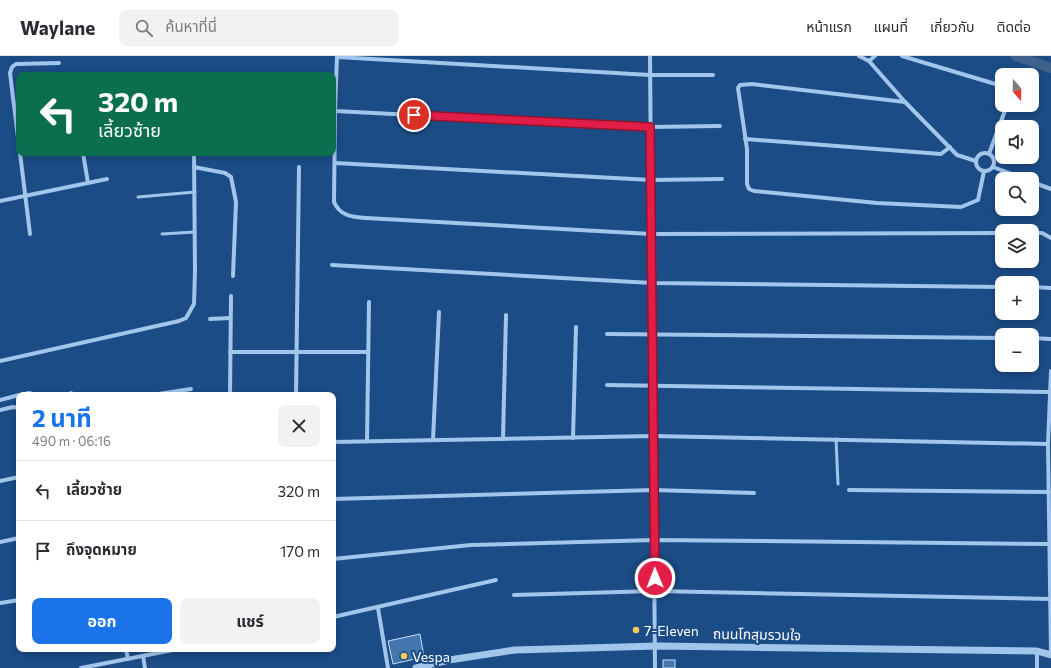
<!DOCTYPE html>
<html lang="th">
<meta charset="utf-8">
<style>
body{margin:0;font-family:Commissioner,"Noto Sans Thai",sans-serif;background:#f2f2f3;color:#2b2b33;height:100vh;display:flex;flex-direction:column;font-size:15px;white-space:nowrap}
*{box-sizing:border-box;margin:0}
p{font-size:13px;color:#7c7c81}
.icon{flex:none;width:22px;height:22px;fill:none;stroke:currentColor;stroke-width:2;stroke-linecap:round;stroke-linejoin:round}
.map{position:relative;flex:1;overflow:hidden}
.details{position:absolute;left:16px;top:336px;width:320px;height:260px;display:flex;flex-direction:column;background:#fff;border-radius:8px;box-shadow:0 2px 6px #0003}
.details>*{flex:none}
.top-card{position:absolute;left:16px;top:16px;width:320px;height:84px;border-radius:8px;box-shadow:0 2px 6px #0003;background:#0b6e4f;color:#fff;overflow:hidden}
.needle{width:26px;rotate:160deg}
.fabs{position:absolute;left:995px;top:12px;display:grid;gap:8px}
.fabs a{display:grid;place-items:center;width:44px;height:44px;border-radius:8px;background:#fff;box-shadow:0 2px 6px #0003;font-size:20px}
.pin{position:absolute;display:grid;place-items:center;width:34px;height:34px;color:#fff;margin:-17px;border:2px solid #fff;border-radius:50%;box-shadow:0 1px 4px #0007}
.me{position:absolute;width:44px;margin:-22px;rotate:359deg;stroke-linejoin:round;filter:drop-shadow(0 0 3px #0008)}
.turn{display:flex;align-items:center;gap:14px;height:84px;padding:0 16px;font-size:18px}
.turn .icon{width:52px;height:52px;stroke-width:2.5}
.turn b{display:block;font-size:28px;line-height:34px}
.round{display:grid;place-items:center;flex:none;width:42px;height:42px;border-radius:8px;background:#f2f2f3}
.summary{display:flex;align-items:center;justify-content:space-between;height:68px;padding:0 16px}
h1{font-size:24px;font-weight:700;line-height:30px;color:#1a73e8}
.primary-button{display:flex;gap:8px;margin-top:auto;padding:8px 16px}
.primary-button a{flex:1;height:46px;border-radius:8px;background:#1a73e8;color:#fff;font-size:16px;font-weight:700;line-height:46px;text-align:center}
.primary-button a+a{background:#f2f2f3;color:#2b2b33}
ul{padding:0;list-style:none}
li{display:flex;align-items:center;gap:12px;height:60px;padding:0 16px;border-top:1px solid #e1e1e2}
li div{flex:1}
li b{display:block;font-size:15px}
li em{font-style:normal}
header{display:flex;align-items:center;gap:24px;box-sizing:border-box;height:56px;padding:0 20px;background:#fff;border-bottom:1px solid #e1e1e2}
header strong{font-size:19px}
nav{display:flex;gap:22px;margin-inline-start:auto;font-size:14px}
.search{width:280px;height:36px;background:#f2f2f3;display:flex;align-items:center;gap:10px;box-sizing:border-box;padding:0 14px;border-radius:8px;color:#7c7c81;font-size:15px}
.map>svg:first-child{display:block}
</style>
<header>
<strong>Waylane</strong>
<div class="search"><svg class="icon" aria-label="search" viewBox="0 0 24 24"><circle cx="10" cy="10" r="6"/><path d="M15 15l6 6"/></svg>ค้นหาที่นี่</div>
<nav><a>หน้าแรก</a><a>แผนที่</a><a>เกี่ยวกับ</a><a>ติดต่อ</a></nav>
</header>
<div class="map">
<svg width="1051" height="612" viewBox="0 0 1051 612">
<rect width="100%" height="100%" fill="#1b4c85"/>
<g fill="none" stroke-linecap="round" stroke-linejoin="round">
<!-- canal -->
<polyline stroke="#3e628b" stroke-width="10" points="1016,0 1051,12"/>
</g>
<!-- building -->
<g fill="#4476ae" stroke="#c7dff8">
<polygon points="420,578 424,601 393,608 388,585"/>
<rect x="663" y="604" width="12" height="8"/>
</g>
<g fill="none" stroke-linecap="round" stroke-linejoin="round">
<!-- service -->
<g stroke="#a2c5eb" stroke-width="3">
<polyline points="138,141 195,136"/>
<polyline points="162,178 195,176"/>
<polyline points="836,383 838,428"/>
</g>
<!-- minor -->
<g stroke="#a2c5eb" stroke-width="4">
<path d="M337 0 335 55 334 146C340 160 352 161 366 162L651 178 1002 177"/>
<polyline points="650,0 655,612"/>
<polyline points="859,0 869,5 905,46"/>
<polyline points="902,0 1002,30"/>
<polyline points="337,1 650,19 713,19"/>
<polyline points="869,5 875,0"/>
<polyline points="335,55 650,71 720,70"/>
<polyline points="745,83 941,98 950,91"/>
<polyline points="19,90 10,17 12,11 16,8 59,7"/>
<polyline points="20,97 30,178"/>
<polyline points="83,97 88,127"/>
<circle cx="985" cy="106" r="9"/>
<polyline points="989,98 1007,49"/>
<polyline points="976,105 957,99 905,46 752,28 740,29 738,32 747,93 747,128 749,133 754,135 877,147 961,151 978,144 984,115"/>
<polyline points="335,107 651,124 722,123"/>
<polyline points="194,111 225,117 231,121 236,146 233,220"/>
<polyline points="993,111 1025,123"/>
<polyline points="1032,126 1051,133"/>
<polyline points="0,145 107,123"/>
<polyline points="1032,177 1042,177 1051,182"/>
<polyline points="332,209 652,227 1002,231"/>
<polyline points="1032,231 1051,232"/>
<polyline points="210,263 230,262"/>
<polyline points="607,278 1002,282"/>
<polyline points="1032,282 1051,283"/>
<polyline points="230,296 368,296"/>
<polyline points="0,305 179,265 186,262 194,248 195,215 194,97"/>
<polyline points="607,329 1049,336"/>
<polyline points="71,337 71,339"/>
<polyline points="20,339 29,337 35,339"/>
<polyline points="152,339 191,333"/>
<polyline points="230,339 231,240"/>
<polyline points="296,339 299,111"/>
<polyline points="0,344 19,339"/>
<polyline points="0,354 13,351 19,352"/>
<polyline points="503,382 506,259"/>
<polyline points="573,382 576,271"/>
<polyline points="433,384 439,256"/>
<polyline points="367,385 369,246"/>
<polyline points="333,386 653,380 1048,388"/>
<polyline points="0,425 19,421"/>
<polyline points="849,434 1049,436"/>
<polyline points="333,443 654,434 754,437"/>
<polyline points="0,486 19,482"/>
<polyline points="333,503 471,489 654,484 1050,488"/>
<polyline points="514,539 655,535 1051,543"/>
<polyline points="0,547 19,544"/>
<polyline points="378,552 388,612"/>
<polyline points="333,561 496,524"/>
<polyline points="126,593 128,603"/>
<polyline points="1051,599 1048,388 1051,315"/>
<polyline points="143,600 145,612"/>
<polyline points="81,612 178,593"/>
<polyline points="1037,612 1037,595"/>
</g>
<!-- tertiary -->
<polyline stroke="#a2c5eb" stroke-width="7" points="416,612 449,604 515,594 657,590 1037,595 1051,599"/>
</g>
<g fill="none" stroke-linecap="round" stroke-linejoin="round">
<!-- route casing -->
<g stroke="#92132f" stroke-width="10">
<polyline id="route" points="414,59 650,71 655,522"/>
</g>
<!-- route -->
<use href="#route" stroke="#e11d48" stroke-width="7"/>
</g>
<!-- markers -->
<g fill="#fccb5f" stroke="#1b4c85" stroke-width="1.5">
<circle cx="636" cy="574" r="4"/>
<circle cx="404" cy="600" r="4"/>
</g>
<g text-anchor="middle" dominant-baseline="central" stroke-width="4" stroke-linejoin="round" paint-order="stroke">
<!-- poi labels -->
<g font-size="14" fill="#fff" stroke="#1b4c85" text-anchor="start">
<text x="644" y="574">7-Eleven</text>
<text x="412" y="600">Vespa</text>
</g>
<!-- street labels -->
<g font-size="14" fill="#fff" stroke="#1b4c85">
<text transform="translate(757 578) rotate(1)">ถนนโกสุมรวมใจ</text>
</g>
</g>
</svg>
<div class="fabs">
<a><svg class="needle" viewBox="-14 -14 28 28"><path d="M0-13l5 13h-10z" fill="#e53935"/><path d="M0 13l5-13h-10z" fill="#7c7c81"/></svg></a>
<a><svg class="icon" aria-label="sound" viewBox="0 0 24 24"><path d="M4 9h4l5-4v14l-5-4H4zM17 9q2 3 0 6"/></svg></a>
<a><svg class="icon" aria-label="search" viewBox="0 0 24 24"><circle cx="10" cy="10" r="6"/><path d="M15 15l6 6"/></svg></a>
<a><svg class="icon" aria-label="layers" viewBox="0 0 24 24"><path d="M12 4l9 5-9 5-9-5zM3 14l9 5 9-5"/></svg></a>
<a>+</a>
<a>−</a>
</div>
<div class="pin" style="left:414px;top:59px;background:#d93025"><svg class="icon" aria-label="arrive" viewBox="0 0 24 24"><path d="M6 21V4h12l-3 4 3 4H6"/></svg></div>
<svg class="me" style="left:655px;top:522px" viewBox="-20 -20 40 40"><circle r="17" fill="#e11d48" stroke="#fff" stroke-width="3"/><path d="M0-11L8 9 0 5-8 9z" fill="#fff"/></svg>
<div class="top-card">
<div class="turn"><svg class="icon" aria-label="left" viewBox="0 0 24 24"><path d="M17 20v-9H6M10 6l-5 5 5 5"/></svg><div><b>320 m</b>เลี้ยวซ้าย</div></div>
</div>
<section class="details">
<div class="summary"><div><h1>2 นาที</h1><p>490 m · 06:16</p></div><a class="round"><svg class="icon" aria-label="close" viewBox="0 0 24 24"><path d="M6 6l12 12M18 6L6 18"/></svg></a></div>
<ul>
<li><svg class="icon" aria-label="left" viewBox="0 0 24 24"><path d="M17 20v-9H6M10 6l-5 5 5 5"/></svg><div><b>เลี้ยวซ้าย</b></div><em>320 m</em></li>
<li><svg class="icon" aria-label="arrive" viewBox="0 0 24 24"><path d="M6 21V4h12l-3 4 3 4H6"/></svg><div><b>ถึงจุดหมาย</b></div><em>170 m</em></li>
</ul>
<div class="primary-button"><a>ออก</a><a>แชร์</a></div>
</section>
</div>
